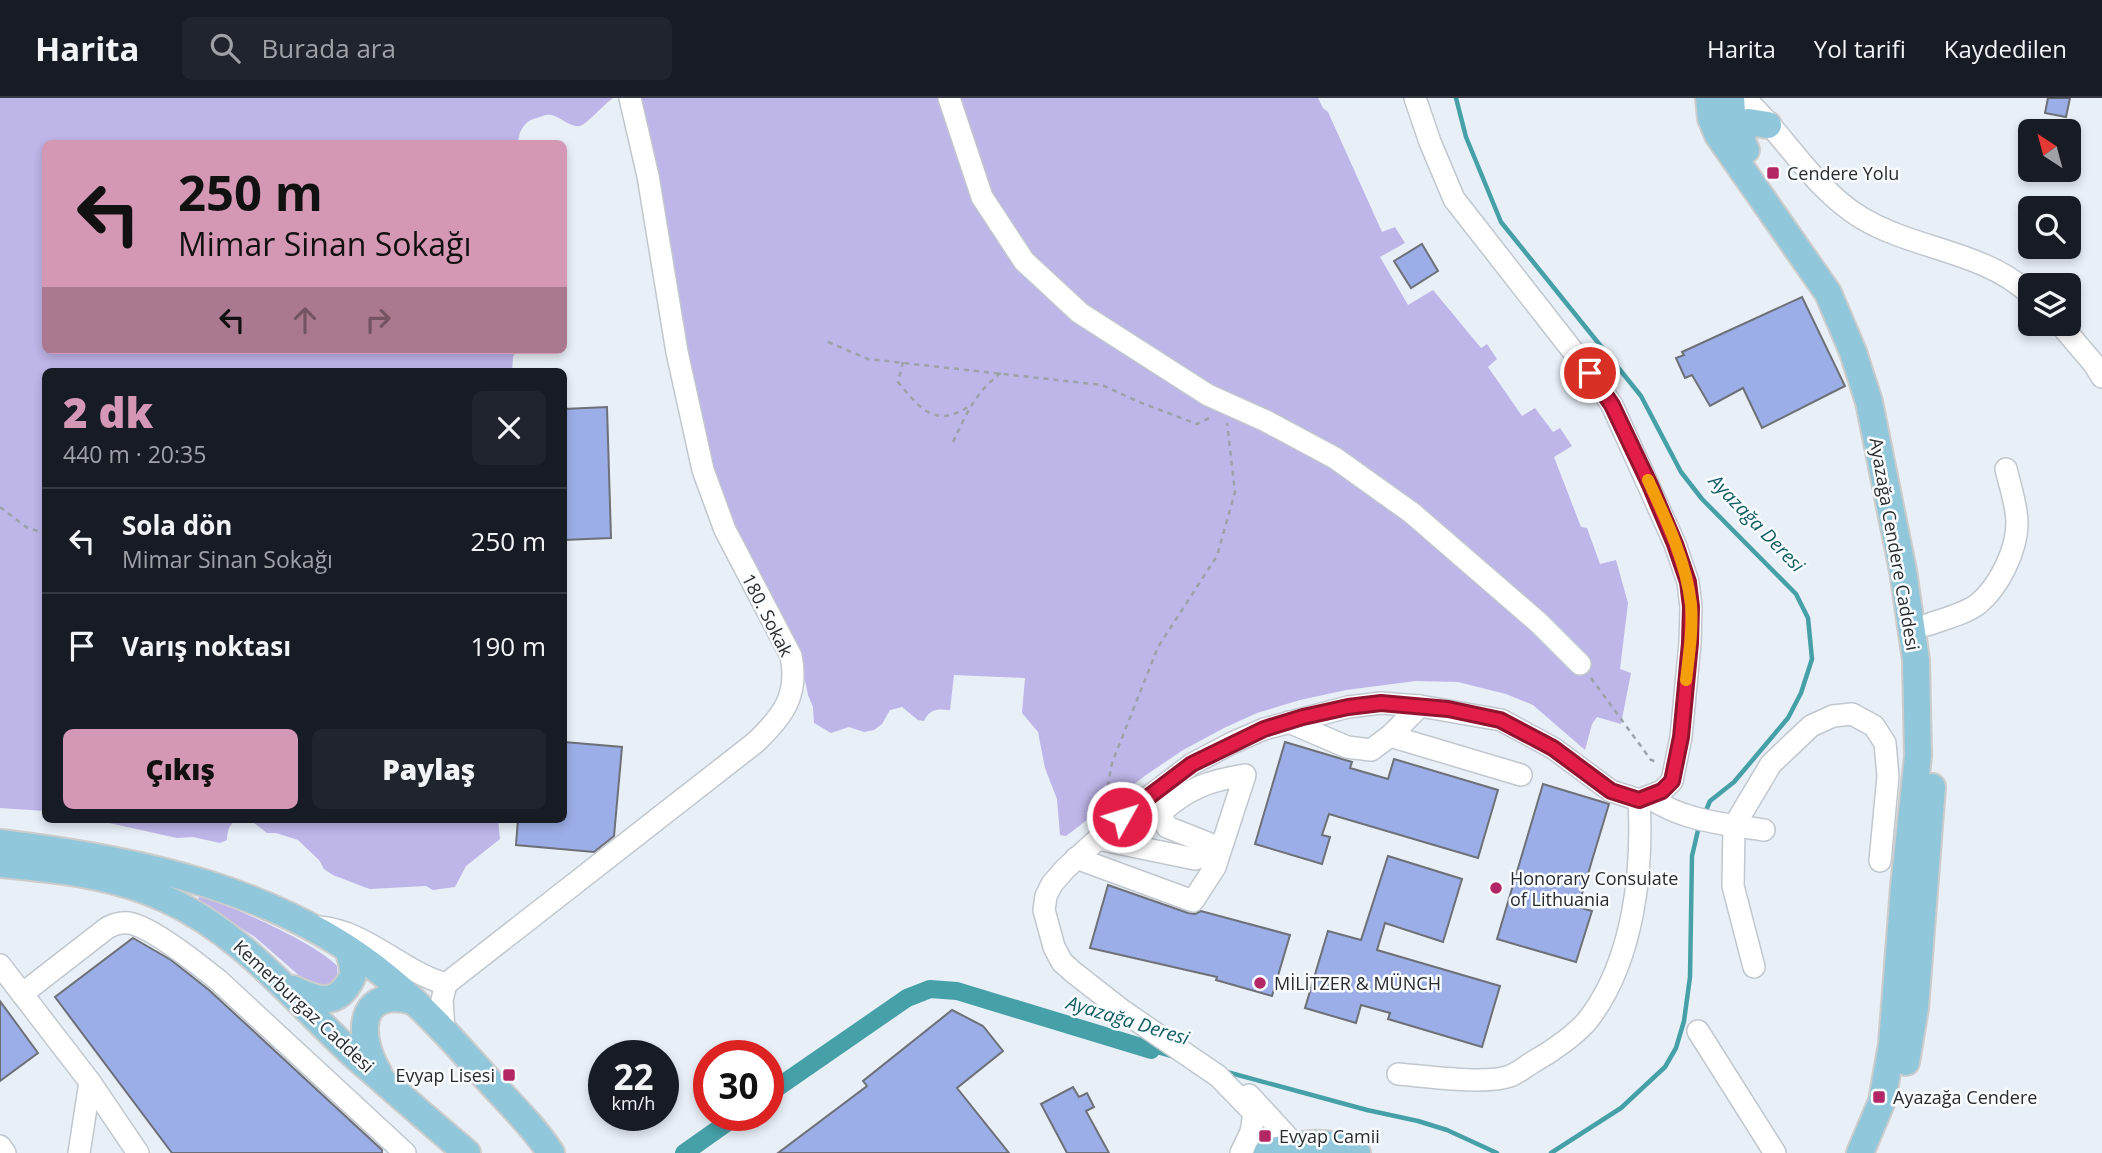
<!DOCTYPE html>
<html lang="tr">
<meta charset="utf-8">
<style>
body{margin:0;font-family:"Open Sans",sans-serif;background:#20242c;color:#f1f3f6;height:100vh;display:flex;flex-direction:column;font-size:26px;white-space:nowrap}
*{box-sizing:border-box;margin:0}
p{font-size:23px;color:#9ea1a6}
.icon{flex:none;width:38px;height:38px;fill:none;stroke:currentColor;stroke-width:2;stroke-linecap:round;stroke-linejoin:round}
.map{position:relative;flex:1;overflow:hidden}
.sheet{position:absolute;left:42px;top:270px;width:525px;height:455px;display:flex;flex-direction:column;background:#171b24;border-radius:10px;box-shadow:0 4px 10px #0003}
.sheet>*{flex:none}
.hud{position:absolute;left:42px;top:42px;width:525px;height:214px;border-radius:10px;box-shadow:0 4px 10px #0003;background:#d598b4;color:#111;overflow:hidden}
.needle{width:46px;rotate:324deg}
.controls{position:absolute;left:2018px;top:21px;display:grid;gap:14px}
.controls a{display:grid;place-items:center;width:63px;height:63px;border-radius:10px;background:#171b24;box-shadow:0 4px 10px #0003;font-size:35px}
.speed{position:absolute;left:588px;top:942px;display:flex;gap:14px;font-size:35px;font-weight:700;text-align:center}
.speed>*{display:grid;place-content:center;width:91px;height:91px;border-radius:50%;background:#171b24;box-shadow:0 4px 10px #0003;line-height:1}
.speed small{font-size:18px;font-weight:400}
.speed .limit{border:10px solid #d22;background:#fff;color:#111}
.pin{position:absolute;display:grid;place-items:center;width:60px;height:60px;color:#fff;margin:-30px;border:4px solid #fff;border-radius:50%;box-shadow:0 2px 7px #0007}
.me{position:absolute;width:77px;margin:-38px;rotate:51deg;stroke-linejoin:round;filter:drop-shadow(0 0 5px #0008)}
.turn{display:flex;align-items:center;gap:24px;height:147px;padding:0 21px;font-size:32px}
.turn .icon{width:91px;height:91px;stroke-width:2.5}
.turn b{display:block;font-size:49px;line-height:60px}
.lanes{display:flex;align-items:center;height:66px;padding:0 21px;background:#0003;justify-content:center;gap:35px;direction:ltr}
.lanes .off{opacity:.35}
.round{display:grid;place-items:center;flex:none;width:74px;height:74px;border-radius:10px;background:#20242c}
.head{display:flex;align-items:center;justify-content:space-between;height:119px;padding:0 21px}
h1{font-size:42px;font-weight:800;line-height:52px;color:#d598b4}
.primary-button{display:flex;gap:14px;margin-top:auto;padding:14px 21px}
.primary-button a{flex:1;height:80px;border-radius:10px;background:#d598b4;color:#111;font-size:28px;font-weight:800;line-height:80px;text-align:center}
.primary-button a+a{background:#20242c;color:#f1f3f6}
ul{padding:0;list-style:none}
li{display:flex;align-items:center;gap:21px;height:105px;padding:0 21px;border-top:2px solid #363941}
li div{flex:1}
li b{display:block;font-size:26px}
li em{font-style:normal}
header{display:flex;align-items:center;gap:42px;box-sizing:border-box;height:98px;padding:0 35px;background:#171b24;border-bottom:2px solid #363941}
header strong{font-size:33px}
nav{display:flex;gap:38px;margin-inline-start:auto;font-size:24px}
.search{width:490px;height:63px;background:#20242c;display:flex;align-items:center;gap:18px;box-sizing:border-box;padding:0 24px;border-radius:10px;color:#9ea1a6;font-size:26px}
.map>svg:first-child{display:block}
</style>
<header>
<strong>Harita</strong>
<div class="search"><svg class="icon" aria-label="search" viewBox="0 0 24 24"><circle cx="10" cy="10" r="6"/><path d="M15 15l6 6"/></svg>Burada ara</div>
<nav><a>Harita</a><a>Yol tarifi</a><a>Kaydedilen</a></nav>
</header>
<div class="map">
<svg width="2102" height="1055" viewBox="0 0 2102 1055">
<rect width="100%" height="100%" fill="#e8eff6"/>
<!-- green -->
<g fill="#beb5e8">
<path d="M0 0H613C604 6 586 27 580 28 570 30 560 18 551 17 547 16 543 18 540 19 525 22 519 31 518 45L46 46V252H517L513 259 512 273H46L45 713 0 710Z"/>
<path d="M638 0H1318L1323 10 1328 14 1382 134 1395 129 1405 145 1380 159 1408 207 1433 192 1481 250 1487 246 1497 261 1488 269 1522 318 1535 310 1553 334 1560 330 1572 348 1554 359 1581 429 1587 430 1600 466 1616 462 1628 505 1620 571 1631 575 1621 626 1597 619 1592 626 1585 652 1533 607 1506 596 1458 584 1416 583 1346 592 1300 602 1257 615 1224 630 1183 652 1146 677 1066 738 1060 737 1057 701 1045 670 1038 634 1022 615 1025 580 954 577 950 612C938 611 930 610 924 623L918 622 902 609 890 612 882 626 874 632 864 634 849 629 831 635 814 625 813 609 808 597 799 553 747 460 709 370Z"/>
<path d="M91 721H242C231 722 227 731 227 742L220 745 193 739 177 740Z"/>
<polygon points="246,721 498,721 500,741 466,768 455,789 433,792 426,788 370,791 364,789 333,777 324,771 319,762 298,742 276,735 267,735 250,722"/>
<path d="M199 798C230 807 316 845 337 868L338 880 331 890 310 887 255 839 198 803Z"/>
</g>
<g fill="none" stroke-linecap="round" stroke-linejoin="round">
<!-- stream -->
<g stroke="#46a0a8" stroke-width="4.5">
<polyline points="1456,0 1466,39 1501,124 1641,298 1681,374 1702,401 1796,496 1808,520 1812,561 1801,595 1788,620 1734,684 1710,703 1704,717"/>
<polyline points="1151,952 1175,959"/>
<polyline points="1227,974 1367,1012 1418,1023 1447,1032 1497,1055"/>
<polyline points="1551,1055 1621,1010 1665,969 1676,950 1684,923 1690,879 1692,758 1699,728"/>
</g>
<!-- canal -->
<g stroke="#46a0a8" stroke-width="18">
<polyline points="768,996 907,900 930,891 957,893 1151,952"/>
<polyline points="684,1055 738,1017"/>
</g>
</g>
<!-- building -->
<g fill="#9baee7" stroke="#6e7078" stroke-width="2">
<polygon points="2048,0 2070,0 2066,19 2045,15"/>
<polygon points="1422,146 1438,173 1411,190 1394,163"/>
<polygon points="1802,199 1845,288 1762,330 1743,290 1710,308 1692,277 1685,280 1676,260 1684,257 1682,254"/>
<polygon points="607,309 611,440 564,442 564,311"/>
<polygon points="564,644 622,649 614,738 594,754 516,747 518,721 564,721"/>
<polygon points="1285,644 1352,664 1350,670 1388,681 1394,661 1498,692 1478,760 1329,716 1322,737 1330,739 1322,766 1255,746"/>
<polygon points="1543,686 1609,706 1578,809 1592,813 1576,864 1497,841"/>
<polygon points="1388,758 1462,781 1443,844 1385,825 1377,852 1500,888 1482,949 1388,921 1390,915 1361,907 1356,925 1305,910 1328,833 1361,842"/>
<polygon points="1108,787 1188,815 1195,816 1201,813 1290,837 1272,898 1216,882 1217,879 1090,850"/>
<polygon points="133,840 171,862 209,892 382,1052 382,1055 172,1055 55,899"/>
<polygon points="0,903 38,955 0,983"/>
<polygon points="952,912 983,928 1003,953 957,990 1009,1055 778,1055 867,988 863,983"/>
<polygon points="1073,989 1079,999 1087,995 1094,1009 1086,1013 1109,1055 1067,1055 1041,1006"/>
</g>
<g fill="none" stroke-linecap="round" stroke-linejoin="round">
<!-- minor casing -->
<g stroke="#c1c7ce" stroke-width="24">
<g id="minor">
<polyline points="949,0 982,99 1024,163 1080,215 1208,297 1266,323 1335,360 1412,415 1539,525 1580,566"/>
<path d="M1744 0C1785 37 1812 89 1860 119 1914 152 1982 152 2030 196"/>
<polyline points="2060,226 2094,266 2102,279"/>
<path d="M1927 527C1943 521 1965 516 1978 506 1999 489 2017 452 2017 425 2017 408 2010 388 2006 371"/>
<polyline points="1289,624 1347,649 1371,652 1390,638 1420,608"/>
<polyline points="1390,638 1521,677"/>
<path d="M1649 699C1682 723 1725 726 1764 732"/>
<path d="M1076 760 1193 803 1215 769 1245 677C1207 683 1189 690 1160 715L1167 729 1210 746 1207 755 1195 761 1098 741"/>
<path d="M319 829C367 833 400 873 446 886"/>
<polyline points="0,867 90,984 138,1055"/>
<polyline points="1754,869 1733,788 1734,728 1771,666 1811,628 1833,618 1852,616 1874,628 1885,645 1888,678 1880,763"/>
<path d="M446 886 756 644C783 618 799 597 791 558L725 432 703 372 677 254 648 78 630 0"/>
<path d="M22 896 107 830C114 826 121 824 129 825 152 829 198 866 218 882L405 1055"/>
<polyline points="444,932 442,902 446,886"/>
<polyline points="1698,933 1775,1055"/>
<path d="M1398 976C1424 978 1486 987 1510 978 1518 975 1525 969 1533 964 1551 954 1579 935 1591 918 1634 859 1643 772 1639 702"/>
<polyline points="1249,997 1295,1047"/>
<polyline points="0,1048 5,1055"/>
<polyline points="79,1055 90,984"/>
<polyline points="1241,1055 1251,1034 1254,1015 1218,978 1123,913 1073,874 1062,864 1054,849 1044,812 1046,798 1052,786 1065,771 1122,719 1192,666 1232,645 1264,631 1348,609 1381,605 1420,608 1501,622 1553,650 1611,693 1639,702 1662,693 1672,683 1681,639 1690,545 1691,509 1688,484 1675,446 1612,307 1590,275 1454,101 1430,44 1415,0"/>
</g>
</g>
<!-- major casing -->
<g stroke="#cccccd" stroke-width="30">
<g id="major">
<polyline points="1709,0 1711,20 1718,37 1828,195 1853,254 1869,304 1903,473 1916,562 1918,658 1904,789 1892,946 1882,1003 1860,1055"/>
<polyline points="1731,0 1733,28 1746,52"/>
<polyline points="1742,46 1743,30 1749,24 1768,27"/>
<path d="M0 745C136 761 281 791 389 881 423 909 453 942 482 975 505 1001 532 1026 551 1055"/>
<path d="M0 766C56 771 115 777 166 801 244 836 296 905 358 961 394 992 430 1024 467 1055"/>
<path d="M293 891C313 900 332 910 347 888 350 884 354 878 353 873 353 866 350 858 348 851"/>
<polyline points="1906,964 1915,910 1932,689"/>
<path d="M378 974C356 937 358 888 413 903"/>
<path d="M1267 1055C1298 1046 1327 1040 1357 1055"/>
</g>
</g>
<!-- path -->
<g stroke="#9da2a7" stroke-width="2.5" stroke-dasharray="5 5" stroke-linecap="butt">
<polyline points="828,244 868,261 1102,287 1139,304 1197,326 1213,318"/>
<path d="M903 264 898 284C921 312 936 331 971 307"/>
<path d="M953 344C968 313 974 296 1002 274"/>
<polyline points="0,409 26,429 46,436"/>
<polyline points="1591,580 1651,662 1658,664"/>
<polyline points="1104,708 1112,665 1158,549 1217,458 1235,394 1227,325"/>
</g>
<!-- minor -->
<use href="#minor" stroke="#fff" stroke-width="21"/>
<!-- major -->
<use href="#major" stroke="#91c7da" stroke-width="26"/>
</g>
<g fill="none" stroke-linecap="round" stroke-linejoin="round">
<!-- route casing -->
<g stroke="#92132f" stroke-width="18">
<polyline id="route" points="1122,719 1192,666 1264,631 1303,619 1348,609 1381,605 1448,611 1500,622 1553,650 1611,693 1639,702 1662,693 1672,683 1681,639 1690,545 1691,509 1688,484 1675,446 1650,387 1612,307 1590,275"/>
</g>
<!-- route -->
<use href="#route" stroke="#e11d48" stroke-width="12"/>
<!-- slow -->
<path stroke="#f59e0b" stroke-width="12" d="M1648 382C1666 421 1686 463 1691 506 1693 531 1689 557 1686 582"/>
</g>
<!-- markers -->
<g fill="#b32864" stroke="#f9fcff" stroke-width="2.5">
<rect x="1766" y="68" width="14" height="14" rx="3.5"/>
<circle cx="1496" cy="790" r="7"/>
<circle cx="1260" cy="885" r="7"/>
<rect x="502" y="970" width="14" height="14" rx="3.5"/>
<rect x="1872" y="992" width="14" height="14" rx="3.5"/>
<rect x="1258" y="1031" width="14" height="14" rx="3.5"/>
</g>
<g text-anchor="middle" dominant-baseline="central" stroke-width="5" stroke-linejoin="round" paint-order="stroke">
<!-- poi labels -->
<g font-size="18" fill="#292c2e" stroke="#f9fcff" text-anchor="start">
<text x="1787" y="75">Cendere Yolu</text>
<text x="1510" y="780">Honorary Consulate<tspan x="1510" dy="21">of Lithuania</tspan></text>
<text x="1274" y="885">MİLİTZER &amp; MÜNCH</text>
<text x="495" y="977" text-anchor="end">Evyap Lisesi</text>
<text x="1893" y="999">Ayazağa Cendere</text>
<text x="1279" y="1038">Evyap Camii</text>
</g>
<!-- street labels -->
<g font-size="18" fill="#292c2e" stroke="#f9fcff">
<text transform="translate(1895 446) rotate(80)">Ayazağa Cendere Caddesi</text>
<text transform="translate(768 517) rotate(63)">180. Sokak</text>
<text transform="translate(304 908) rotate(43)">Kemerburgaz Caddesi</text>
</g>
<!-- water labels -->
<g font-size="19" font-style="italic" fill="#0e5c62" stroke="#f9fcff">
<text transform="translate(1757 425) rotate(46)">Ayazağa Deresi</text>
<text transform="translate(1128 922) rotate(17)">Ayazağa Deresi</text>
</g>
</g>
</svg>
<div class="controls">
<a><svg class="needle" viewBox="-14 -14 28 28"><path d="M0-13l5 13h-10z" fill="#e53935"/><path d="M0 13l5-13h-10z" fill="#9ea1a6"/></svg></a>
<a><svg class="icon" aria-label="search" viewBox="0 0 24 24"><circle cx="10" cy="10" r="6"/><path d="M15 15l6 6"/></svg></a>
<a><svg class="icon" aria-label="layers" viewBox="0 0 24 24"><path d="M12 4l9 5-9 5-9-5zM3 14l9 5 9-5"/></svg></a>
</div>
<div class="speed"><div>22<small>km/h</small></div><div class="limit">30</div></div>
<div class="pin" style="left:1590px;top:275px;background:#d93025"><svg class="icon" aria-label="arrive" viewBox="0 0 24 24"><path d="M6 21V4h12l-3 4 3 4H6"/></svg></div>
<svg class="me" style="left:1122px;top:719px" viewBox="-20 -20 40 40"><circle r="17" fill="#e11d48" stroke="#fff" stroke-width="3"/><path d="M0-11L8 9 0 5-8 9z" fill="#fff"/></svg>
<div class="hud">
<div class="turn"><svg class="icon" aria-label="left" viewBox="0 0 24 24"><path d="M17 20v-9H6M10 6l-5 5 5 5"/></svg><div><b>250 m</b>Mimar Sinan Sokağı</div></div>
<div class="lanes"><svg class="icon" aria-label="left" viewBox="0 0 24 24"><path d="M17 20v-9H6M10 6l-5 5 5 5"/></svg><svg class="icon off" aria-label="ahead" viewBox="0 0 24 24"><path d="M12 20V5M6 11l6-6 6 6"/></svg><svg class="icon off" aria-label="right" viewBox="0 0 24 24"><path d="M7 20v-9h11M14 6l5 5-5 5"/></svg></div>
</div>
<section class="sheet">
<div class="head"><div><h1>2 dk</h1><p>440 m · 20:35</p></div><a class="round"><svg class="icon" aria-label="close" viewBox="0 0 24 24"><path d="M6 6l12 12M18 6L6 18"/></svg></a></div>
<ul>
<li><svg class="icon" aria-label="left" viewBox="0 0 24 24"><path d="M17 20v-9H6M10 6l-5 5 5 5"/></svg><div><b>Sola dön</b><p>Mimar Sinan Sokağı</p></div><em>250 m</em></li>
<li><svg class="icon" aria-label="arrive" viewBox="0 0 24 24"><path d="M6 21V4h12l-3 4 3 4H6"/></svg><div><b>Varış noktası</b></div><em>190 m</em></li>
</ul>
<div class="primary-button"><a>Çıkış</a><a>Paylaş</a></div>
</section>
</div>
